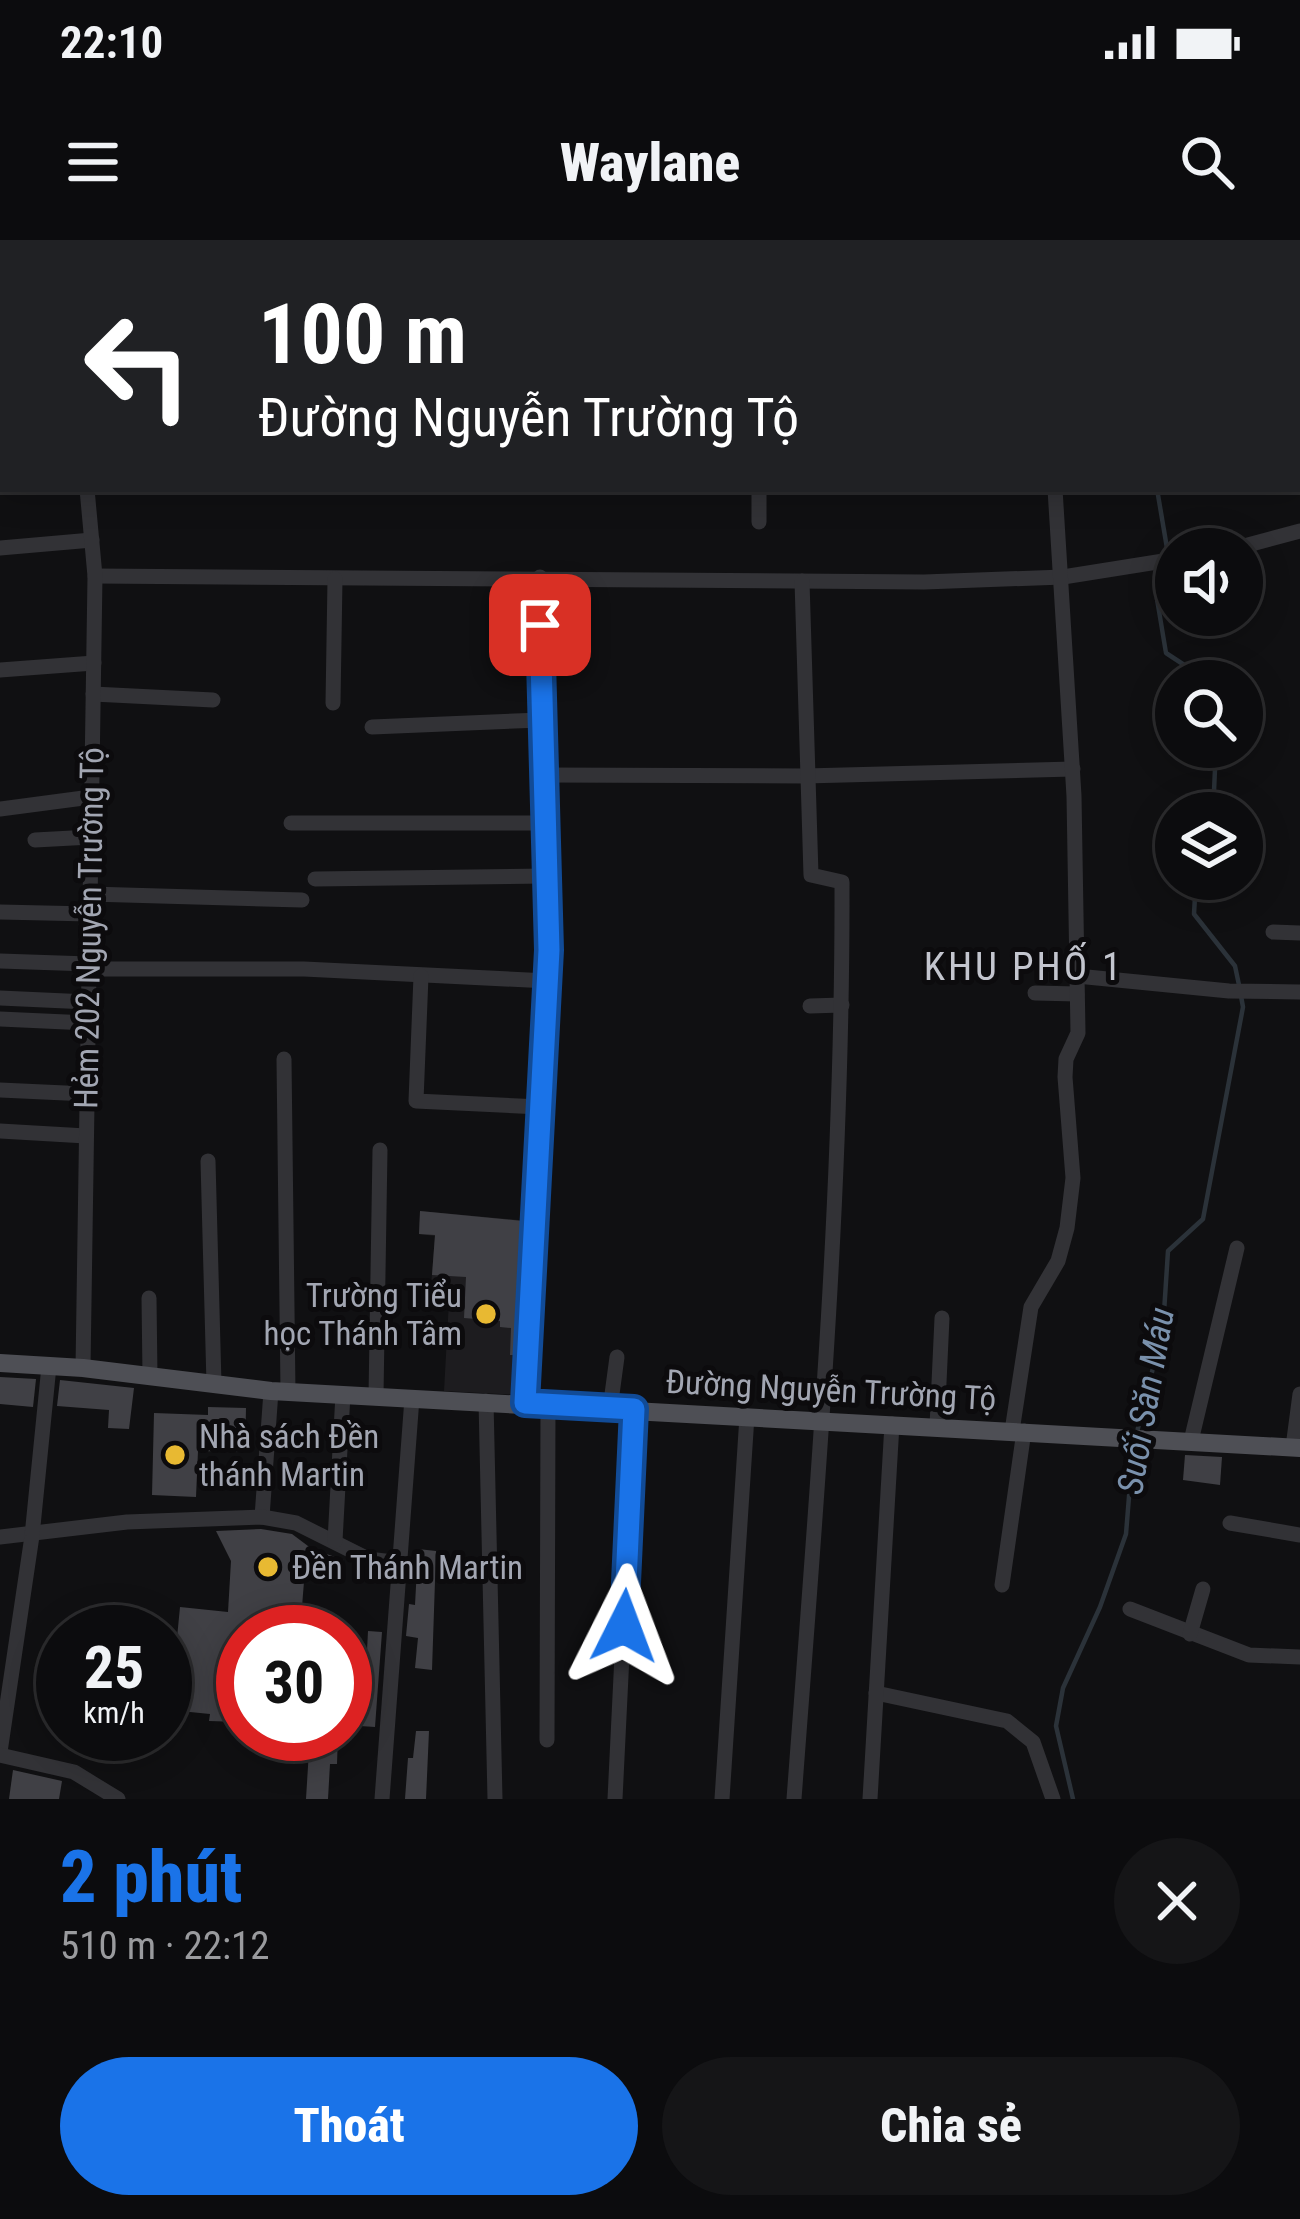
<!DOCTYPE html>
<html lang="vi">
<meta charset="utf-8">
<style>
body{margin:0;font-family:"Roboto Condensed",sans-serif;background:#151517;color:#f1f3f6;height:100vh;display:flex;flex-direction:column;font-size:45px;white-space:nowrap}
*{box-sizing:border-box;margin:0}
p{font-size:39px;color:#9a9b9e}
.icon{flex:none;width:66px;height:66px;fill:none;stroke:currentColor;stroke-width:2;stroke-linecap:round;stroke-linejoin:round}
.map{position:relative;height:1559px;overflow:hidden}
.details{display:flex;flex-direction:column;background:#0c0c0e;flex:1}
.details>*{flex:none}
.top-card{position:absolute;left:0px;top:0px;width:1302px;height:252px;box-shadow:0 6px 30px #0003,0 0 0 3px #2c2c2e;background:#202124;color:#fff;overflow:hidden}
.fabs{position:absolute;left:1155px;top:288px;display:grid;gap:24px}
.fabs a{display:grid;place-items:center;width:108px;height:108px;border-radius:50%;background:#0c0c0e;box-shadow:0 6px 30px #0003,0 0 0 3px #2c2c2e;font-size:60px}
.speed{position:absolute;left:36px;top:1365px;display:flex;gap:24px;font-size:60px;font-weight:700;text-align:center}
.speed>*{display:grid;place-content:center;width:156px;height:156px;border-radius:50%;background:#0c0c0e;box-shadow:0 6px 30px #0003,0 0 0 3px #2c2c2e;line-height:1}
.speed small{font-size:30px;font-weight:400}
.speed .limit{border:18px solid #d22;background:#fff;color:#111}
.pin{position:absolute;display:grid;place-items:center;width:102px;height:102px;color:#fff;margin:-51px;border-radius:24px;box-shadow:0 6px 18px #0006}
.me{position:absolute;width:132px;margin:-66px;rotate:3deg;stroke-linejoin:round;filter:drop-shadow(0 0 9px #0008)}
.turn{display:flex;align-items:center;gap:42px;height:252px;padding:0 60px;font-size:54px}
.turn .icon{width:156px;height:156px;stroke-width:2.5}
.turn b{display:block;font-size:84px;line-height:102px}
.round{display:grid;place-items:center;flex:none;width:126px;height:126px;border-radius:63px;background:#151517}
.headline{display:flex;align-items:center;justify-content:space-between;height:204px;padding:0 60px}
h1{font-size:72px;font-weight:800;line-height:90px;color:#1a73e8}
.cta{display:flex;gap:24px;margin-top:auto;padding:24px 60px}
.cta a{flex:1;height:138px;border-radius:72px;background:#1a73e8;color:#fff;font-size:48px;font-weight:800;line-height:138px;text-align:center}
.cta a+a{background:#151517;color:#f1f3f6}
.status{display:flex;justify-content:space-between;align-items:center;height:84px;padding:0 60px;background:#0c0c0e;direction:ltr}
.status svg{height:33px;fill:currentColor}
header{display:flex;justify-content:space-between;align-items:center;height:156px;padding:0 60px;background:#0c0c0e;font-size:54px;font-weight:800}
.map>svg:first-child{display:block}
</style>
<div class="status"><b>22:10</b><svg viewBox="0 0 49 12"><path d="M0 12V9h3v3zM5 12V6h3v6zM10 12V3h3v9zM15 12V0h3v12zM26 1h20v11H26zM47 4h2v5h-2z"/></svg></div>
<header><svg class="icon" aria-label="menu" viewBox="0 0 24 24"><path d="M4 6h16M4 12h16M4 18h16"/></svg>Waylane<svg class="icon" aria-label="search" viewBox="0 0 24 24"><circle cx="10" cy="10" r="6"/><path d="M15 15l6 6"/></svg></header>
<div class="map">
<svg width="1300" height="1559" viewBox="0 0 1300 1559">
<rect width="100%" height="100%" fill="#101012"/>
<!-- built -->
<polygon fill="#1d1c1f" points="420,971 529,981 520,1155 444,1151 449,1061 430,1059 435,996 419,994"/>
<!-- green -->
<polygon fill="#1d241e" points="63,0 492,0 490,3"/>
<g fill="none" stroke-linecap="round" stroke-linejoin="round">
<!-- stream -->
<g stroke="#2b3239" stroke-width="4.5">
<polyline points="1081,0 1082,3"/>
<polyline points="1157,249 1168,314"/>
<polyline points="1168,325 1157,359 1166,413 1201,436 1200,441"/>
<polyline points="1204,507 1215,529 1213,573"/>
<polyline points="1196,639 1194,674 1235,726 1239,745"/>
<polyline points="1136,1196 1163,1088 1168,1011 1203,979 1243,767 1241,756"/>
<polyline points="1073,1559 1056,1486 1063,1448 1100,1367 1126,1294 1133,1207"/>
</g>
</g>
<!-- building -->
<g fill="#404045">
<polygon points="420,971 523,981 516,1115 510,1115 511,1088 500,1087 500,1081 464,1078 466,1037 432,1035 435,995 419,994"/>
<polygon points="0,1137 36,1139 33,1167 0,1164"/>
<polygon points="60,1140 134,1148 129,1189 108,1188 109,1170 57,1166"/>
<polygon points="208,1167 246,1168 245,1212 198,1211 196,1257 152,1255 154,1173 208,1175"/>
<polygon points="1185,1215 1222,1217 1220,1245 1183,1240"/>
<polygon points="261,1289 292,1294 312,1309 344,1320 343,1333 305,1329 300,1392 242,1392 240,1482 209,1481 210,1474 170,1470 180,1367 228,1372 231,1321 216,1291"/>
<polygon points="418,1309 436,1311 432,1430 415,1428 418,1398 406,1396 409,1364 415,1365"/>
<polygon points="368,1391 382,1392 375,1487 345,1485 345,1448 365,1450"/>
<polygon points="416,1491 429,1491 426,1559 405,1559 408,1518 413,1518"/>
<polygon points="310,1494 338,1494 337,1524 330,1524 328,1559 306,1559"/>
<polygon points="13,1530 62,1541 59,1559 9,1559"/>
</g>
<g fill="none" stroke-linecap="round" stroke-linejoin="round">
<!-- minor -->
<g stroke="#323236" stroke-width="15">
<polyline points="58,0 58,3"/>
<polyline points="323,0 323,3"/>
<polyline points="960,0 962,3"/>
<polyline points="687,1 689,3"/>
<polyline points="496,3 499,0"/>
<polyline points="1211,3 1212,0"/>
<polyline points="759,282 759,249"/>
<polyline points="0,308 92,300"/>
<polyline points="1233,309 1300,291"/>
<polyline points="95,336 924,342 1063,337 1176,319"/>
<polyline points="0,430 94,423"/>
<polyline points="93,454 213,460"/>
<polyline points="333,463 335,339"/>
<polyline points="372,487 541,480"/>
<polyline points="543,535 805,536 1073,529"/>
<polyline points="0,569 91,557"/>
<polyline points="291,583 544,583"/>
<polyline points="35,600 91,597"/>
<polyline points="315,639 546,636"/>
<polyline points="90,654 302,660"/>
<polyline points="0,672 90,674"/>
<polyline points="1273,692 1300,693"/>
<polyline points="0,721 89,724"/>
<polyline points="89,729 304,729 548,741"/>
<polyline points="421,736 416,861 540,867"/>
<polyline points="1077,736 1229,751 1300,752"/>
<polyline points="1035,753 1077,754"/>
<polyline points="0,758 88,762"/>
<polyline points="810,766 842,765"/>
<polyline points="0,779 88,783"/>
<polyline points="284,819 288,1152"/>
<polyline points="0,850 87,854"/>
<polyline points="0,891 86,896"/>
<polyline points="208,921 214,1144"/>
<polyline points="149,1058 150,1136"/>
<polyline points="83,1128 95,336 87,249"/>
<polyline points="376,1156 380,910"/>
<polyline points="486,1161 495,1559"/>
<polyline points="525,1163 549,710 540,337"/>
<polyline points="610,1169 617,1117"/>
<polyline points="937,1186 942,1078"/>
<polyline points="1012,1191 1031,1067 1058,1021 1067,988 1073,938 1065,837 1066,819 1078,793 1074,556 1055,249"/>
<polyline points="1191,1201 1237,1008"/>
<polyline points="1293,1207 1300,1154"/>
<polyline points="262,1277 271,1151"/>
<polyline points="1230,1283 1300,1295"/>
<polyline points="0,1297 127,1282 262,1277 296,1283 368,1319 401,1323"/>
<polyline points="335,1301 343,1154"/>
<polyline points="1002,1345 1024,1191"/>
<polyline points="1130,1369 1249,1415 1300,1417"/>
<polyline points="1190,1394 1203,1349"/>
<polyline points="876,1453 1007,1481 1033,1502 1053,1559"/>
<polyline points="547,1500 548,1165"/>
<polyline points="0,1512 32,1296 49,1126"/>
<polyline points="0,1515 74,1532 118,1559"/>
<polyline points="382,1559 412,1158"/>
<polyline points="615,1559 634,1169"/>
<polyline points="722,1559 747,1176"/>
<path d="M794 1559C817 1253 843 949 842 642L811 635 802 341"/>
<polyline points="870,1559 892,1184"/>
</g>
<!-- major -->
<polyline stroke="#4e4f55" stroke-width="18" points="0,1123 83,1128 271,1151 1300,1208"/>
</g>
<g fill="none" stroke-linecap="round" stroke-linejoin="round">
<!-- route casing -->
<g stroke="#114b97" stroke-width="30">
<polyline id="route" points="540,385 549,710 525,1163 634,1169 624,1386"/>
</g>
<!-- route -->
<use href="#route" stroke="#1a73e8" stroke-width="21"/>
</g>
<!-- markers -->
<g fill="#e8b932" stroke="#0c0b0d" stroke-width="4.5">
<circle cx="486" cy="1074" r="12"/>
<circle cx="175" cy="1215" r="12"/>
<circle cx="268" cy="1327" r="12"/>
</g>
<g text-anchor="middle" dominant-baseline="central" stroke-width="10" stroke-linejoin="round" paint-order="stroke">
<!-- street labels -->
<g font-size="33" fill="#a2a6b2" stroke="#0c0b0d">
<text transform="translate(89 688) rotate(-89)">Hẻm 202 Nguyễn Trường Tộ</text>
<text transform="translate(831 1150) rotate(3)">Đường Nguyễn Trường Tộ</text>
</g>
<!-- poi labels -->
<g font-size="33" fill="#a2a6b2" stroke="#0c0b0d" text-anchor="start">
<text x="462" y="1055" text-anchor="end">Trường Tiểu<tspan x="462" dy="38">học Thánh Tâm</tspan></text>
<text x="199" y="1196">Nhà sách Đền<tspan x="199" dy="38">thánh Martin</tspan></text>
<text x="292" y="1327">Đền Thánh Martin</text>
</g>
<!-- water labels -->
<g font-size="36" font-style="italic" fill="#7a91ac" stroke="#0c0b0d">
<text transform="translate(1146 1161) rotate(-80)">Suối Săn Máu</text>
</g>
<!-- quarter labels -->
<g font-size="39" letter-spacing="3" fill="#c3c5ce" stroke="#0c0b0d">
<text x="1024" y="727">KHU PHỐ 1</text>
</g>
</g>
</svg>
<div class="fabs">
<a><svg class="icon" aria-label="sound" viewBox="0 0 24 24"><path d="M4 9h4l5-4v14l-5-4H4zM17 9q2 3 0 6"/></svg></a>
<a><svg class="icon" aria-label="search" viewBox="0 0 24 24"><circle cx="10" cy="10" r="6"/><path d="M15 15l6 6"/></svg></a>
<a><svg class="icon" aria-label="layers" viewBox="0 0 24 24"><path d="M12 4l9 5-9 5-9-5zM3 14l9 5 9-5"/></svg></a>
</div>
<div class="speed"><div>25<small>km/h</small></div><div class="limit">30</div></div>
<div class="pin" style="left:540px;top:385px;background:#d93025"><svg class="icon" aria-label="arrive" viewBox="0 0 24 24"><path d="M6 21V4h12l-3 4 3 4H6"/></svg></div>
<svg class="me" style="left:624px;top:1386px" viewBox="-20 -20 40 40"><path d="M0-17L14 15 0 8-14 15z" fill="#1a73e8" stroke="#fff" stroke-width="4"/></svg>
<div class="top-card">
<div class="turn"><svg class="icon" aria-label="left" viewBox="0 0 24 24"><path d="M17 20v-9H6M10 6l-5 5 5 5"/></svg><div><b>100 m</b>Đường Nguyễn Trường Tộ</div></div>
</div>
</div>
<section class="details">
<div class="headline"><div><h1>2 phút</h1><p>510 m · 22:12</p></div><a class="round"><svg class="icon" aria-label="close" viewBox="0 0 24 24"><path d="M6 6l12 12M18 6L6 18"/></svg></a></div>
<div class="cta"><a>Thoát</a><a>Chia sẻ</a></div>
</section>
